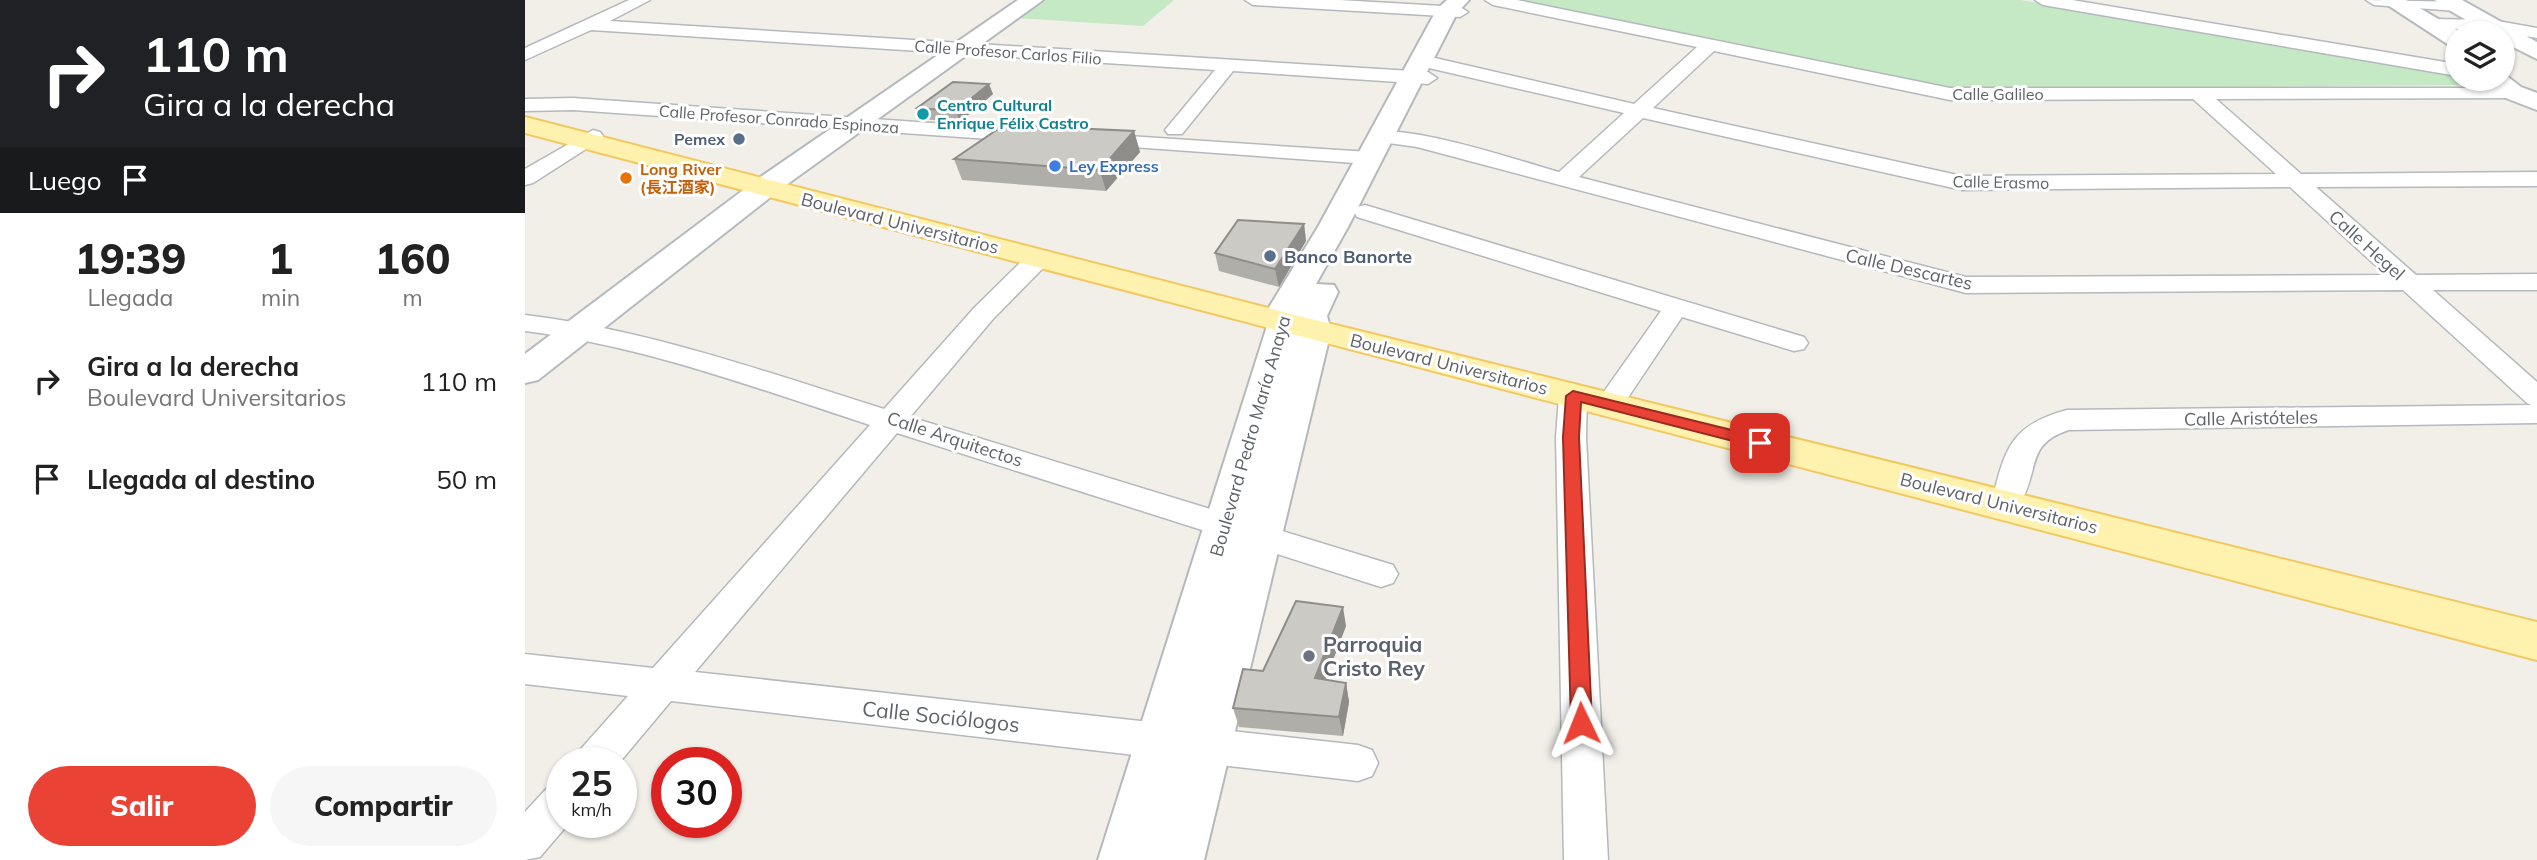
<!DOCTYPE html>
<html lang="es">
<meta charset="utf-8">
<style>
body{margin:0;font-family:Mulish,"Noto Sans SC",sans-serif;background:#f6f6f6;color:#222;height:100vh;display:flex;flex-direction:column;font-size:26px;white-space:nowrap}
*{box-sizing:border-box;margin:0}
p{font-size:23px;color:#767676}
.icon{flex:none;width:38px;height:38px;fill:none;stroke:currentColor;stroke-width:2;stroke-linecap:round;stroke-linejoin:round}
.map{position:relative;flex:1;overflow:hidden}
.details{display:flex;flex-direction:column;background:#fff;width:525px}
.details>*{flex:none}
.top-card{background:#202124;color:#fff;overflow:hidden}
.buttons{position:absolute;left:1920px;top:21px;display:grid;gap:14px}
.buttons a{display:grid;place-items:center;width:70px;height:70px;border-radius:50%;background:#fff;box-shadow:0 2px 5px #0004;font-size:35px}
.speed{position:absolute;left:21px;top:747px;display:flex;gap:14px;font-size:35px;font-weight:700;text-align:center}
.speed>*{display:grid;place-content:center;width:91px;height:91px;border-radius:50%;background:#fff;box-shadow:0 2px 5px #0004;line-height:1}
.speed small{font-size:18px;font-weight:400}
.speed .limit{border:10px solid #d22;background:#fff;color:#111}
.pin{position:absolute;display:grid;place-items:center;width:60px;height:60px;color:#fff;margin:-30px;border-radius:14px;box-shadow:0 4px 10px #0006}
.me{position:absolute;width:77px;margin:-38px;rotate:358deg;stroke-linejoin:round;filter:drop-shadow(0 0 5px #0008)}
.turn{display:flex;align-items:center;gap:24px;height:147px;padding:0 28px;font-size:32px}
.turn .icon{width:91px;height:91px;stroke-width:2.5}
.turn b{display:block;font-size:49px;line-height:60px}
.then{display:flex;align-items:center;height:66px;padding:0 28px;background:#0003;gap:14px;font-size:26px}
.eta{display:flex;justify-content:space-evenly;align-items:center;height:119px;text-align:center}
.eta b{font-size:42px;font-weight:800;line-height:49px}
.primary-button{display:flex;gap:14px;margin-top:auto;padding:14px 28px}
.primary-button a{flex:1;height:80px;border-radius:42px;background:#ea4335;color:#fff;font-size:28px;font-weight:800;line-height:80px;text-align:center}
.primary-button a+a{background:#f6f6f6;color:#222}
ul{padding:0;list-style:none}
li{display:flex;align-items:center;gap:21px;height:98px;padding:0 28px}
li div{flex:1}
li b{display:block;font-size:26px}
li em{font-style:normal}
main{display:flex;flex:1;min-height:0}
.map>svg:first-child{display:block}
</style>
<main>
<section class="details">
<div class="top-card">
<div class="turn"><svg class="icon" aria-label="right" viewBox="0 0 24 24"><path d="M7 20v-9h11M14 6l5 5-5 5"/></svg><div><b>110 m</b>Gira a la derecha</div></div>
<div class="then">Luego<svg class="icon" aria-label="arrive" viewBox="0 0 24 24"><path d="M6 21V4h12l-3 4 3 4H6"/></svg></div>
</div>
<div class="eta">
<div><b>19:39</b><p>Llegada</p></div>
<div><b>1</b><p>min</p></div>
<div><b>160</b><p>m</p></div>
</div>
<ul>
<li><svg class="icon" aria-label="right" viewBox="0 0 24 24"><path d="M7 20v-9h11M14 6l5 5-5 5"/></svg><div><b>Gira a la derecha</b><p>Boulevard Universitarios</p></div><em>110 m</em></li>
<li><svg class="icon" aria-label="arrive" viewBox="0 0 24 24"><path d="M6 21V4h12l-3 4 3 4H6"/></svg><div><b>Llegada al destino</b></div><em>50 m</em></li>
</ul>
<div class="primary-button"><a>Salir</a><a>Compartir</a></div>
</section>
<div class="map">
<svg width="2012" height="860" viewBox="0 0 2012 860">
<rect width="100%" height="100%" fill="#f1efe8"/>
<!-- green -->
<g fill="#c5e8c5">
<polygon points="511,0 649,0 618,26 489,18"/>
<polygon points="998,0 1496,0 1932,76 1932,79 1946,79 1951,85 1431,89"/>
</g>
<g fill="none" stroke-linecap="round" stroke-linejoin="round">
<!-- minor casing -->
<g stroke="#b5b8bc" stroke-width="3">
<g id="minor">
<polygon points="104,0 125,0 85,21 903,72 912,78 903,84 708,71 657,134 643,134 640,130 690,70 66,30 0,60 0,48"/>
<polygon points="720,0 814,0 935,7 943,12 935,17 728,5"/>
<path d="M960 0H992L1425 88H1994L1997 92 1987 98 1691 99 1776 174 2012 172V186L1791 187 1891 275 2012 274V290H1908L2012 382V423L1544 430C1500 444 1515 470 1496 501L1485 504 1474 501 1469 493C1481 443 1491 424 1542 410L2006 405 2002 403 1878 290 1441 293 892 147 849 141 846 137 849 133C883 124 995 161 1034 172L1099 113 904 68 901 64 904 60 910 58 1109 104 1172 47 968 5ZM1189 51 1425 100 1668 99 1751 174 1437 176 1128 108ZM1118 118 1437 190 1765 187 1861 275 1441 277 1054 177Z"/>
<polygon points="1510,0 1547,0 1932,64 1932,76 1518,5"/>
<polygon points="1841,0 1938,2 1940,6 1932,11 1849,5"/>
<polygon points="1907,19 1967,20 2012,28 2012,38 1967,30 1901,28 1898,24 1901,20"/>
<polygon points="48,98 506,130 513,132 516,136 513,140 506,142 48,110 0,111 0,99"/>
<polygon points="68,130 75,132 78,136 75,140 8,183 0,185 0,169"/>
<polygon points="573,134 844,152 852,153 855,158 852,163 844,164 566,144 563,140 566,136"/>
<polygon points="840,205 1279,337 1283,343 1279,349 1269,351 1157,317 1102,399 1092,402 1082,399 1078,393 1136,311 832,217 829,212 832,207"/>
<path d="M513 252 522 254 525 259 522 264 468 319 385 417 868 565 873 574 868 583 856 587 372 433 170 672 833 745 847 750 853 763 847 776 833 781 146 701 94 763H49L55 750 103 696 0 684V654L128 668 345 425C231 388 119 346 0 331V315C124 330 241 372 359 409L450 307 504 254Z"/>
<polygon points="1048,387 1058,390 1062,396 1061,437 1083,860 1039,860 1031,437 1034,396 1038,390"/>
<polygon points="37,782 37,822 45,822 15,857 0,860 0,812 22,788"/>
</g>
</g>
<!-- tertiary casing -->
<g stroke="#b5b8bc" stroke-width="4">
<g id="tertiary">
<polygon points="493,0 518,0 257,188 247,191 237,188 233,182 237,176"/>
<polygon points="922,0 944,0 932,13 823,227 791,284 809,285 813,292 802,316 806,331 679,860 573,860 743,323 743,309 793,227 912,9"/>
</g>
</g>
<!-- secondary casing -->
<g stroke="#b6babf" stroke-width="4">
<g id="secondary">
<polygon points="1855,0 1881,0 1937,33 1932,33 1932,47 1924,45"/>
<polygon points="1910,0 1937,0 2012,42 2012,59 1978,42 1978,33 1963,33 1914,4"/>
<polygon points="1978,73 1996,87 2012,93 2012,110 1978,97 1961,79 1978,79"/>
<polygon points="247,173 257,176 261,182 257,188 13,380 0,383 0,354 237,176"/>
</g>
</g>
<!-- primary casing -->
<g stroke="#f2c960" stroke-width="4">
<polygon id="primary" points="0,117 770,315 2012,622 2012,660 0,133"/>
</g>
<!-- minor -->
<use href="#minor" fill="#fff" fill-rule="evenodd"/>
<!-- tertiary -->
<use href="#tertiary" fill="#fff" fill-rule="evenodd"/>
<!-- secondary -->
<use href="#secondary" fill="#fff" fill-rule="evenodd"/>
<!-- primary -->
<use href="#primary" fill="#fff2af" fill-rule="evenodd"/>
</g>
<!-- wall -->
<g fill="#afaea9">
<polygon points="468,94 435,122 396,119 392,108"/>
<polygon points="609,131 615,152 581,191 437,180 429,159"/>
<polygon points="779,224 781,241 754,287 694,271 690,253"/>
<polygon points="821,626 800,680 821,683 824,702 818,736 714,727 708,708 738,671"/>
</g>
<!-- shaded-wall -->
<g fill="#8f8d8a">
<polygon points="464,84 468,94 435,122 431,111"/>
<polygon points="609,131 615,152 581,191 575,170"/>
<polygon points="779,224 781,241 754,287 750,269"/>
<polygon points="818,607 821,626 794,697 790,678"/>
<polygon points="821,683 824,702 818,736 814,717"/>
</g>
<!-- building -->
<g fill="#cccac5" stroke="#8f8d8a" stroke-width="2">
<polygon points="428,82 464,84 431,111 392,108"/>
<polygon points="479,125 609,131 575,170 429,159"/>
<polygon points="713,220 779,224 750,269 690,253"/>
<polygon points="771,601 818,607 790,678 821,683 814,717 708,708 718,669 738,671"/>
</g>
<!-- route -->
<polygon fill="#ea4335" stroke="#982c22" stroke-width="2" points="1048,391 1235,437 1243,443 1235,448 1056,402 1054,437 1067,723 1064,730 1056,732 1049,730 1046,723 1038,437 1041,396"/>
<!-- markers -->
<circle fill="#0f9aa8" stroke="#fff" stroke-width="2.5" cx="398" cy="114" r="7"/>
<g fill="#5c6f8a" stroke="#fff" stroke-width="2.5">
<circle cx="214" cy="139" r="7"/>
<circle cx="745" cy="256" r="7"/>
</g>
<circle fill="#3f7fe0" stroke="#fff" stroke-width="2.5" cx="530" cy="166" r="7"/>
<circle fill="#e8710a" stroke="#fff" stroke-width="2.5" cx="101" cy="178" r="7"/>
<circle fill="#6b7280" stroke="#fff" stroke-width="2.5" cx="784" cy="656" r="7"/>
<g text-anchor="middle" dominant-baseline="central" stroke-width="6" stroke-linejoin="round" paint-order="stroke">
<!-- far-street labels -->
<g font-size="16" fill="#5f6368" stroke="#fff">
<text transform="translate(483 52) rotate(4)">Calle Profesor Carlos Filio</text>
<text x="1473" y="94">Calle Galileo</text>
<text transform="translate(254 119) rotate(4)">Calle Profesor Conrado Espinoza</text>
<text transform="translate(1476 182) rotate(1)">Calle Erasmo</text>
</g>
<!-- far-culture labels -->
<g font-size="16" font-weight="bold" fill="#0d838f" stroke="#fff" text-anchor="start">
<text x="412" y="105">Centro Cultural<tspan x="412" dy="18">Enrique Félix Castro</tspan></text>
</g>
<!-- far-service labels -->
<g font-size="16" font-weight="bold" fill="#4e5e75" stroke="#fff" text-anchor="end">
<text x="200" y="139">Pemex</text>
</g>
<!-- far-shop labels -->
<g font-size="16" font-weight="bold" fill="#366cbe" stroke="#fff" text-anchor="start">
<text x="544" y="166">Ley Express</text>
</g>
<!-- far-food labels -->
<g font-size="16" font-weight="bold" fill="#c56008" stroke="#fff" text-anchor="start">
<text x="115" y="169">Long River<tspan x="115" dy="18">(長江酒家)</tspan></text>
</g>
<!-- street labels -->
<g font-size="18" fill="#5f6368" stroke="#fff">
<text transform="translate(375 223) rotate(14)">Boulevard Universitarios</text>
<text transform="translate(1842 245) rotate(42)">Calle Hegel</text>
<text transform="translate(1384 269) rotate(13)">Calle Descartes</text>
<text transform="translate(924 364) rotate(14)">Boulevard Universitarios</text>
<text transform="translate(1726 418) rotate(-1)">Calle Aristóteles</text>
<text transform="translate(725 436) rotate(-74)">Boulevard Pedro María Anaya</text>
<text transform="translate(430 439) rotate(18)">Calle Arquitectos</text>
<text transform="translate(1474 503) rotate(14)">Boulevard Universitarios</text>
</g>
<!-- service labels -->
<g font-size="18" font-weight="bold" fill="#4e5e75" stroke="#fff" text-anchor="start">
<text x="759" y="256">Banco Banorte</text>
</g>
<!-- near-worship labels -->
<g font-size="21" font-weight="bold" fill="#5b616d" stroke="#fff" text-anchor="start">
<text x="798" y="644">Parroquia<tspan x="798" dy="24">Cristo Rey</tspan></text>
</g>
<!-- near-street labels -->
<g font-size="21" fill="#5f6368" stroke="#fff">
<text transform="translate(416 716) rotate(6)">Calle Sociólogos</text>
</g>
</g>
</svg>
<div class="buttons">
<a><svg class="icon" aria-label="layers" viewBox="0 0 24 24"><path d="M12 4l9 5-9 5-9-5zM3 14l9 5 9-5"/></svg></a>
</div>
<div class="speed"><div>25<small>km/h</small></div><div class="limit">30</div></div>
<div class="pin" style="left:1235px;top:443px;background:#d93025"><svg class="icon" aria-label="arrive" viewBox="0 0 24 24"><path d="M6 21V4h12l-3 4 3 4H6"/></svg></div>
<svg class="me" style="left:1056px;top:723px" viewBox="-20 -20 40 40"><path d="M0-17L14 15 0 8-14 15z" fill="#ea4335" stroke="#fff" stroke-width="4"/></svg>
</div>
</main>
